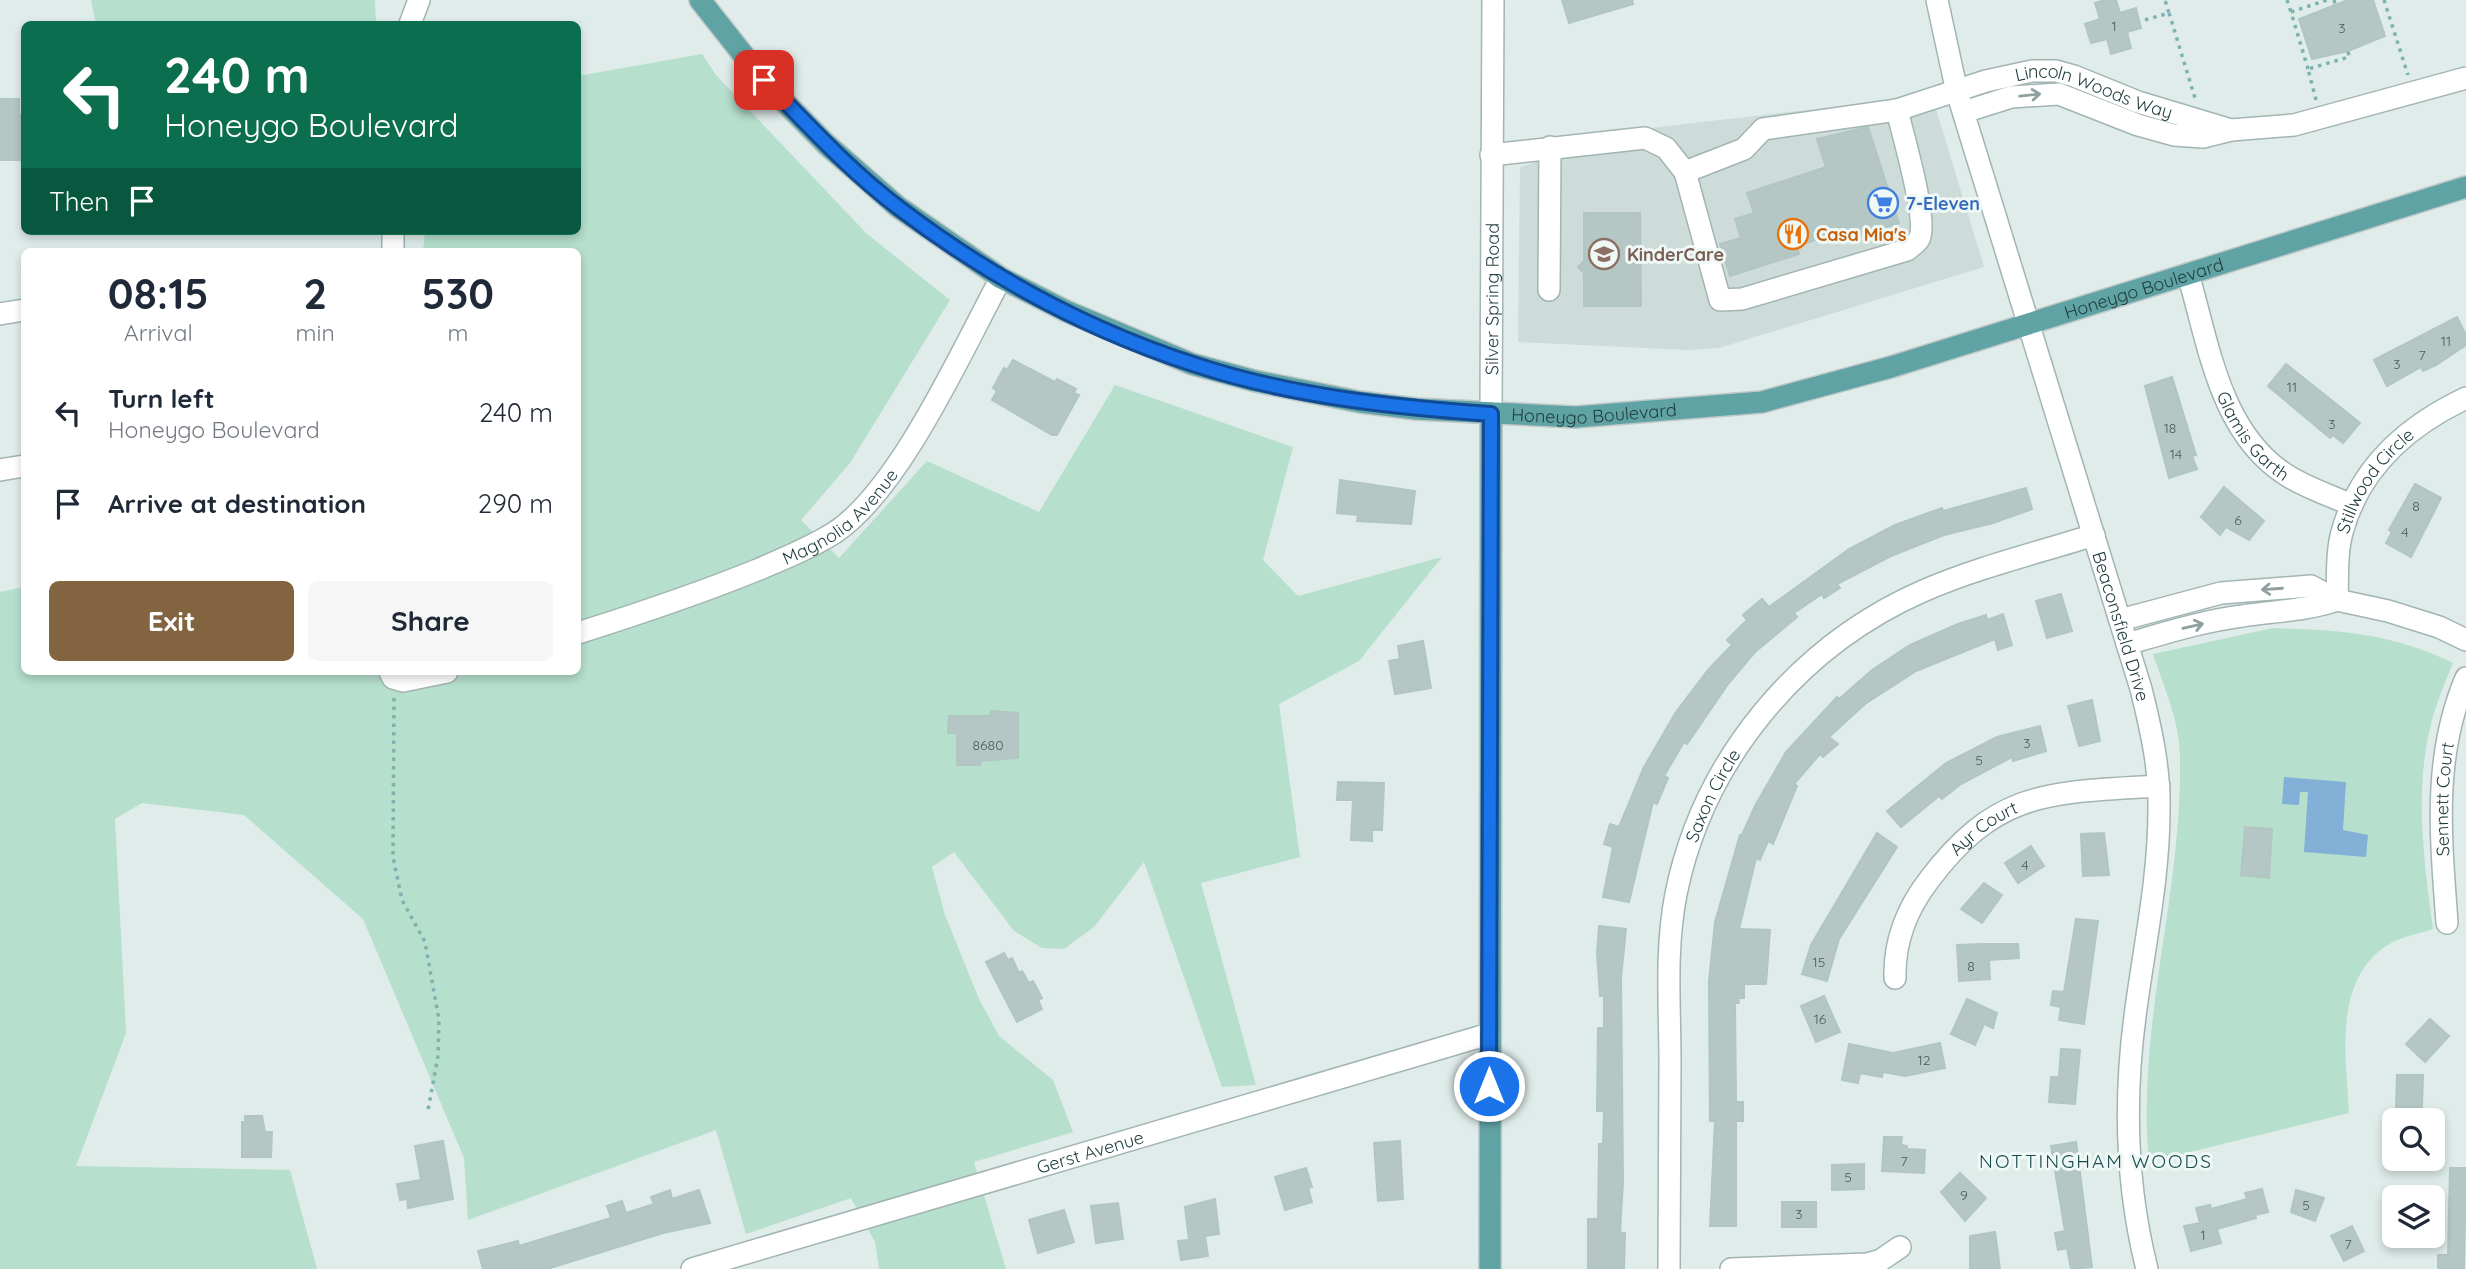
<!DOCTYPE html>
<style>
body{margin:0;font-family:Quicksand,sans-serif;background:#f6f6f7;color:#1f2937;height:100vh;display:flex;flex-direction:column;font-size:26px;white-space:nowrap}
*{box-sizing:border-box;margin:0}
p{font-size:23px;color:#747a83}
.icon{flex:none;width:38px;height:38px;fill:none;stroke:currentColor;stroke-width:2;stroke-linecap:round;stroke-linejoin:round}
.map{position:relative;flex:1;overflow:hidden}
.drawer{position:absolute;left:21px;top:248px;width:560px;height:427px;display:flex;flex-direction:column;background:#fff;border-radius:10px;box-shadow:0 4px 10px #0003}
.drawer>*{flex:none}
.hud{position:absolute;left:21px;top:21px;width:560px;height:214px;border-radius:10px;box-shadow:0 4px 10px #0003;background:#0b6e4f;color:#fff;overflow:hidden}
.tools{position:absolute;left:2382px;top:1108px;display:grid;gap:14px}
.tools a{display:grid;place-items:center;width:63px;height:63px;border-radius:10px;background:#fff;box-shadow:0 4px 10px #0003;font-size:35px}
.pin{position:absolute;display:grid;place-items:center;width:60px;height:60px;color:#fff;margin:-30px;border-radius:14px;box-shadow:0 4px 10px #0006}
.me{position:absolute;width:77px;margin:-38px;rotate:0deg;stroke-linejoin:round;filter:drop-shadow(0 0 5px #0008)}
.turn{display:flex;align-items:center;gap:24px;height:147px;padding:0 28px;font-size:32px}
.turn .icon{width:91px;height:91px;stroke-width:2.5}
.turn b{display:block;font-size:49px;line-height:60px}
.then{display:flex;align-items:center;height:66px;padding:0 28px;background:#0003;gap:14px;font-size:26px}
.eta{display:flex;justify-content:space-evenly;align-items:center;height:119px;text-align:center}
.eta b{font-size:42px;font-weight:700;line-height:49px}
.cta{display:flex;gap:14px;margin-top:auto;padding:14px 28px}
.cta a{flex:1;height:80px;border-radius:10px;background:#836440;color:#fff;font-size:28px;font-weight:700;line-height:80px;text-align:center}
.cta a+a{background:#f6f6f7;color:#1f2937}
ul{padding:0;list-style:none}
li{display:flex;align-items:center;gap:21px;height:91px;padding:0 28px}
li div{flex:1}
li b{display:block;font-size:26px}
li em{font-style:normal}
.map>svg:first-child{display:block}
</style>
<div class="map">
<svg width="2466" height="1269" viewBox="0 0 2466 1269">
<rect width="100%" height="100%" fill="#dfecea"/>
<!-- built -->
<polygon fill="#cddcd9" points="1930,89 1984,267 1719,348 1687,350 1518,342 1520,167 1651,128 1885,101"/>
<!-- green -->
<g fill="#b6dfcd">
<polygon points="91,0 375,0 376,24 96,24"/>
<polygon points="702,54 716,75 867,234 950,300 850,463 801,520 839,558 927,461 1039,512 1115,385 1293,447 1263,560 1298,596 1442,557 1359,661 1279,704 1300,857 1201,883 1256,1085 1222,1087 1144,862 1094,927 1064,949 1042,948 1014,931 954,852 932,867 945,915 979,999 999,1036 1053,1080 1073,1132 974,1162 1006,1269 879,1269 875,1242 851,1198 746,1234 716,1130 468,1220 464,1158 363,919 244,815 142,803 115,819 126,1033 76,1166 290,1170 317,1269 0,1269 0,592 24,587 24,672 578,672 578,252 423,252 425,231 578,231 578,76"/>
<path d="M2273 628C2340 630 2392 633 2453 663 2445 683 2436 703 2431 724 2414 791 2424 862 2433 929 2418 934 2399 937 2386 946 2333 982 2346 1057 2349 1113L2149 1162C2136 1026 2183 892 2180 756 2180 722 2163 685 2153 654Z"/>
</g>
<!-- water -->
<polygon fill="#82b0d6" points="2284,777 2346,782 2343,830 2368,835 2366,857 2304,852 2308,792 2300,792 2299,805 2282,804"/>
<!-- building -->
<g fill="#b4c7c4" stroke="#b1c6c3" stroke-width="2">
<polygon points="1562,0 1632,0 1633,4 1569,23"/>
<polygon points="2105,0 2116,0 2120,13 2136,8 2141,28 2127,32 2131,48 2111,54 2107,39 2091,43 2085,24 2100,19 2095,3"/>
<polygon points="2348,0 2373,0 2385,36 2348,51 2312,59 2299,19"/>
<polygon points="0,99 19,99 19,115 23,115 20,160 0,160"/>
<polygon points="1868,127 1899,223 1843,241 1840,232 1797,246 1799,254 1730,276 1720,244 1741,238 1735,219 1754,213 1747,193 1826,167 1817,139"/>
<polygon points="1584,213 1640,213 1641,306 1584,306 1584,273 1578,267 1584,261"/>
<polygon points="2457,317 2466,335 2466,345 2436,365 2423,371 2421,367 2387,386 2374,360"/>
<polygon points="1013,360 1055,382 1057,379 1076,389 1074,393 1079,395 1057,435 1052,435 992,400 997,391 993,388 1004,368 1007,370"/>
<polygon points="2286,364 2360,423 2343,443 2333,435 2330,438 2268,386"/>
<polygon points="2172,377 2196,455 2192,456 2197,469 2169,478 2145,386"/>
<polygon points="1340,480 1415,491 1411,524 1357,521 1358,515 1337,513"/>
<polygon points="2415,484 2441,498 2411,557 2386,543 2392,532 2389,530"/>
<polygon points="2224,487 2264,521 2249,540 2226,527 2220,535 2201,517"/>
<polygon points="2026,488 2032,509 1993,523 1944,535 1891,556 1837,584 1840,588 1824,598 1822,594 1794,613 1797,617 1755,652 1728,684 1687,744 1684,742 1664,776 1668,778 1657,804 1653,802 1629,902 1603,897 1613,847 1604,844 1610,824 1619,827 1644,767 1676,712 1708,670 1732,645 1727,640 1747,620 1743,615 1762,599 1769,607 1849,549 1895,525 1942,508 1943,511"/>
<polygon points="2061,594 2072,631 2047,638 2036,601"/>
<polygon points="2003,614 2012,645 1998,650 1995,639 1916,671 1865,704 1829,737 1838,744 1823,757 1820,754 1794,784 1797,786 1773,844 1768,841 1760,860 1756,858 1739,929 1770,930 1766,984 1744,984 1744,998 1738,998 1739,1003 1735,1003 1736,1102 1743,1102 1743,1121 1736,1121 1736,1226 1710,1226 1715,1121 1710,1121 1709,981 1715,922 1740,835 1742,835 1755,806 1786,752 1837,697 1839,699 1872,670 1910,645 1958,624 1986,615 1987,620"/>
<polygon points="1423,641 1431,688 1395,694 1389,661 1400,659 1398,646"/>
<polygon points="2092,700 2100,741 2079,746 2068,706"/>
<polygon points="991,711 1018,713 1018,758 980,761 980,765 957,765 957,733 948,733 949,716 990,716"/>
<polygon points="2040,726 2046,751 2013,761 2012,757 1961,784 1942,799 1939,796 1901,827 1887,811 1946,763 1997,737"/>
<polygon points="1338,782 1384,783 1382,830 1372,830 1372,841 1351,840 1353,800 1337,800"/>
<polygon points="2245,827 2272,829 2269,878 2241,875"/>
<polygon points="1877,833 1897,847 1839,939 1827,981 1802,974 1811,945"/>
<polygon points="2104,833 2109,875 2083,876 2081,834"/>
<polygon points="2031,846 2044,866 2018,883 2005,863"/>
<polygon points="1984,883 2002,895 1982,923 1961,909"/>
<polygon points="2076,919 2098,921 2084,1024 2059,1020 2061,1007 2051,1005 2053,991 2064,992"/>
<polygon points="1599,926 1626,929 1621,978 1623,1182 1620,1233 1625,1233 1624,1268 1588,1268 1588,1219 1598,1219 1599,1144 1603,1144 1604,1111 1597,1111 1598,1028 1604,1028 1604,996 1600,996 1597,954"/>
<polygon points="1983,944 2018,944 2019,958 1989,960 1990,979 1959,981 1957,945"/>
<polygon points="1004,953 1008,960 1012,958 1019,973 1022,971 1029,983 1033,981 1042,998 1038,1000 1042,1009 1017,1022 986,962"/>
<polygon points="1824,996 1840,1032 1816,1042 1801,1006"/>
<polygon points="1967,999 1997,1013 1993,1028 1984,1024 1975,1045 1951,1034"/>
<polygon points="2430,1019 2449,1036 2425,1062 2406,1044"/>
<polygon points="1940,1043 1945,1068 1905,1076 1883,1072 1882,1077 1860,1073 1858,1083 1842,1080 1849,1044 1893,1053"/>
<polygon points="2061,1049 2080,1050 2075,1104 2049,1102 2051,1077 2059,1077"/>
<polygon points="2397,1075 2423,1075 2422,1107 2396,1107"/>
<polygon points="245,1116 262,1116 265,1132 272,1132 271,1157 242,1157 242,1122 245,1122"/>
<polygon points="1884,1137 1902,1137 1901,1145 1907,1146 1907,1149 1925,1150 1924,1173 1882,1171"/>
<polygon points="443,1141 453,1199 408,1208 407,1199 400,1200 397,1184 421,1180 415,1146"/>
<polygon points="1400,1141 1403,1199 1378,1201 1374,1143"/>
<polygon points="2076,1142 2092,1267 2071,1269 2067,1248 2058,1250 2055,1233 2065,1231 2051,1146"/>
<polygon points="1864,1164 1864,1189 1832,1190 1832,1165"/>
<polygon points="1306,1168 1312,1187 1308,1188 1312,1202 1285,1210 1275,1177"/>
<polygon points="2450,1168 2466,1168 2464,1269 2438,1269 2438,1255 2448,1255"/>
<polygon points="1960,1173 1986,1198 1965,1221 1941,1192"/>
<polygon points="2262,1189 2268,1212 2255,1215 2256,1218 2217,1229 2221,1243 2191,1251 2184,1226 2200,1223 2196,1208 2210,1205 2211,1209 2247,1199 2245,1193"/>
<polygon points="670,1190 672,1199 699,1190 710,1223 663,1233 547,1269 483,1269 478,1251 518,1241 519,1246 611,1218 607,1206 622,1201 626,1213 654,1204 651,1197"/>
<polygon points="2296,1190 2324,1198 2315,1221 2291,1212"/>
<polygon points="1215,1199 1219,1234 1205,1236 1208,1256 1181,1260 1178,1241 1189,1240 1185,1207"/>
<rect x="1782" y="1202" width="34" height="25"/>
<polygon points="1118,1203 1123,1239 1096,1243 1091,1206"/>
<polygon points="1064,1210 1074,1242 1038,1253 1029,1220"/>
<polygon points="2352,1226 2364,1251 2344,1261 2331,1236"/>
<polygon points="1995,1232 2000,1269 1970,1269 1970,1236"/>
</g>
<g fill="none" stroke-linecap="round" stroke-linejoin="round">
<!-- minor casing -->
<g stroke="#a2b4b3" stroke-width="24">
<g id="minor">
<path id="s1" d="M1937 0 1957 92 2141 689C2151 729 2160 769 2159 810 2159 879 2144 947 2135 1016 2124 1100 2126 1186 2147 1269"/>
<polyline points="410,24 419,0"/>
<polyline points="1964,112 2011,97 2059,94 2138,125 2174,135 2203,137 2231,130 2294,125 2466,78"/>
<path d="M1491 155 1645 138 1666 148 1685 172 1720 300 1742 299 1907 250C1910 247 1917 243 1919 239 1929 222 1902 132 1897 110"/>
<path id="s2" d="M1685 172 1744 149 1763 129 1897 110 1986 81 2032 71H2056L2074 76 2138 102 2231 130"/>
<polyline points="393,252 393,231"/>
<path id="s3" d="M2188 274C2209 345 2220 434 2288 476 2307 488 2331 496 2352 505"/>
<polyline points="1549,290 1550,147"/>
<polyline points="0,314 24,310"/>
<path id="s4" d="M1491 413 1493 0"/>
<polyline points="0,470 24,466"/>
<path id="s5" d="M2337 600C2338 576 2336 551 2343 529 2361 466 2409 425 2466 398"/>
<polyline points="2120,620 2221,593 2311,586 2337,600 2388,611 2439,627 2466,640"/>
<path id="s6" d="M578 633C638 614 698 594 757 570 783 559 810 548 834 533 900 490 963 348 1001 278"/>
<path d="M2127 644C2165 633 2203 621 2242 616 2275 611 2305 611 2337 600"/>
<polyline points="390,672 393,678 403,681 447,672"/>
<path id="s7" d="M2447 923C2441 838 2432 758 2466 678"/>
<path id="s8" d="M1895 978C1894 941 1906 910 1929 880 1998 788 2052 793 2159 786"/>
<path id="s9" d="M692 1269 1489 1034"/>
<path id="s10" d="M1669 1269C1669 1200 1670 1132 1670 1063 1670 1007 1665 950 1676 894 1703 760 1798 646 1923 591 1978 567 2037 553 2094 535"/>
<polyline points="1731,1269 1867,1264 1881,1260 1900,1247"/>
</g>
</g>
<!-- major casing -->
<g stroke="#c0c8c9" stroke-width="24">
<g id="major">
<path id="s11" d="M700 0 764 81 826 144 898 207 1001 278 1066 311 1192 364 1255 381 1360 402 1416 409 1576 417 1762 402 1891 367 2466 187"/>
<polyline points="1490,1269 1491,413"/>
</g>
</g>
<!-- path -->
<g stroke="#7db2b1" stroke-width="3.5" stroke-dasharray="3.5 5" stroke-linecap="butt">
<polyline points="2287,0 2291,12"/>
<polyline points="2334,0 2335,4"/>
<polyline points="2384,0 2408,75"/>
<polyline points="2169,13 2195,98"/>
<polyline points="2145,20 2169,13 2165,0"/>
<polyline points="2308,69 2291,12 2327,0"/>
<polyline points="2316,100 2308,69 2349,57 2348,51"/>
<polyline points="394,698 393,857 402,900 425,942 439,1020 438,1056 428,1110"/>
</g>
<!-- minor -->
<use href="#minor" stroke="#fff" stroke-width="21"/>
<!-- major -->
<use href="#major" stroke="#60a3a5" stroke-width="21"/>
</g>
<!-- one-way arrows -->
<defs><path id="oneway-shaft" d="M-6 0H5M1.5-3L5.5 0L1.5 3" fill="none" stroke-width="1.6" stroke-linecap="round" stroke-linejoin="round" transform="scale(1.75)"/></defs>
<g stroke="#8f9e9e">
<use href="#oneway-shaft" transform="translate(2030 95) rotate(-6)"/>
<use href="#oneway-shaft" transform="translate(2272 589) rotate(176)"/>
<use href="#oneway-shaft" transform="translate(2193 626) rotate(-13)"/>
</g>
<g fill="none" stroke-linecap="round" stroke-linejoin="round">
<!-- route casing -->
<g stroke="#114b97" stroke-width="18">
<path id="route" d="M764 80C807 124 850 171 899 208 987 275 1088 330 1193 364 1289 396 1391 407 1491 414L1489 1086"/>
</g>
<!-- route -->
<use href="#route" stroke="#1a73e8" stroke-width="12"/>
</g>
<!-- icons -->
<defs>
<g id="supermarket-ring" transform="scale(1.575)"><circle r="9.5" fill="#f0f8f6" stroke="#3f7fe0" stroke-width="1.5"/><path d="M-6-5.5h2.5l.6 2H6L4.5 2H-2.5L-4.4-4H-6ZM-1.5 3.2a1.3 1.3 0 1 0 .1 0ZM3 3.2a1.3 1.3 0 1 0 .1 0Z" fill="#3f7fe0"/></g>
<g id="restaurant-ring" transform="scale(1.575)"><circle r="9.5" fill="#f0f8f6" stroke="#e8710a" stroke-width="1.5"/><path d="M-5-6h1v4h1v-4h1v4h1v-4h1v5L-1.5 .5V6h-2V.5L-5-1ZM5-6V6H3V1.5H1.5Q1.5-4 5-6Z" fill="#e8710a"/></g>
<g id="school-ring" transform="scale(1.575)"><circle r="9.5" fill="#f0f8f6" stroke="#8d6e63" stroke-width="1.5"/><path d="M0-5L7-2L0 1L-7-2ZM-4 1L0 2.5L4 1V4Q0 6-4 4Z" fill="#8d6e63"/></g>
</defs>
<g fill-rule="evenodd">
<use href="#supermarket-ring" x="1883" y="203"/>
<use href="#restaurant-ring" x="1793" y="234"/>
<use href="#school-ring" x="1604" y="254"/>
</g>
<g text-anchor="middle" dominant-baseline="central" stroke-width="6" stroke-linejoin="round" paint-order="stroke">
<!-- number labels -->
<g font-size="14" fill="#445f5f">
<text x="2114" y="26">1</text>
<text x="2342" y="28">3</text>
<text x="2446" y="341">11</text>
<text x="2422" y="355">7</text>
<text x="2397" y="364">3</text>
<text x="2292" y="387">11</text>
<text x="2332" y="424">3</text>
<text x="2170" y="428">18</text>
<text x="2176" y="454">14</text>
<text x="2416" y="506">8</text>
<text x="2238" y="520">6</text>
<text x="2405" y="532">4</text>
<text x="2027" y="743">3</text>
<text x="988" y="745">8680</text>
<text x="1979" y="760">5</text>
<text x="2025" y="865">4</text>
<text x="1819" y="962">15</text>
<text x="1971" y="966">8</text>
<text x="1820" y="1019">16</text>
<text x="1924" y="1060">12</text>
<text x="1904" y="1161">7</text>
<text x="1848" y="1177">5</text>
<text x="1964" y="1195">9</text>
<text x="2306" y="1205">5</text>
<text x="1799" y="1214">3</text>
<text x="2203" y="1235">1</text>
<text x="2348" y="1244">7</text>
</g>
<!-- street labels -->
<g font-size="18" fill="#1f3c3d" stroke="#f0f8f6">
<text stroke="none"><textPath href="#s2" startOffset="432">Lincoln Woods Way</textPath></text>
<text stroke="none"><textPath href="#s11" startOffset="1596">Honeygo Boulevard</textPath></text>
<text stroke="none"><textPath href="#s4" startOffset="114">Silver Spring Road</textPath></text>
<text stroke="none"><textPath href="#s11" startOffset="1029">Honeygo Boulevard</textPath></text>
<text stroke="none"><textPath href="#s3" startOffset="177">Glamis Garth</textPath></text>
<text stroke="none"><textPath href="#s5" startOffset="130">Stillwood Circle</textPath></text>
<text stroke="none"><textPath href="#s6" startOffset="290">Magnolia Avenue</textPath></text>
<text stroke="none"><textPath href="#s1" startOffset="653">Beaconsfield Drive</textPath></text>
<text stroke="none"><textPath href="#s10" startOffset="481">Saxon Circle</textPath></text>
<text stroke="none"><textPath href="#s7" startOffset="124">Sennett Court</textPath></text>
<text stroke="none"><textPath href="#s8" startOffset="182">Ayr Court</textPath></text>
<text stroke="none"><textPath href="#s9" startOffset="415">Gerst Avenue</textPath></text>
</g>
<!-- shop labels -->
<g font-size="18" font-weight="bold" fill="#366cbe" stroke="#f0f8f6" text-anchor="start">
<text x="1906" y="203">7-Eleven</text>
</g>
<!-- food labels -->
<g font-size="18" font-weight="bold" fill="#c56008" stroke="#f0f8f6" text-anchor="start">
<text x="1816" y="234">Casa Mia's</text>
</g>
<!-- education labels -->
<g font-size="18" font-weight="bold" fill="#785e54" stroke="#f0f8f6" text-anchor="start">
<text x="1627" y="254">KinderCare</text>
</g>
<!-- neighbourhood labels -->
<g font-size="19" letter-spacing="2" fill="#194e51" stroke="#f0f8f6">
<text x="2096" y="1161">NOTTINGHAM WOODS</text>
</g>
</g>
</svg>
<div class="tools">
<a><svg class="icon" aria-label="search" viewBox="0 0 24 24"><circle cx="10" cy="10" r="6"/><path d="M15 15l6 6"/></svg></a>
<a><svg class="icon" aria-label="layers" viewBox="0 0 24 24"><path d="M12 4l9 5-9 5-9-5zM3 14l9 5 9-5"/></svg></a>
</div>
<div class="pin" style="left:764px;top:80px;background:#d93025"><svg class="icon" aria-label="arrive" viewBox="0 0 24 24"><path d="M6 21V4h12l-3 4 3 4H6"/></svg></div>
<svg class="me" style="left:1489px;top:1086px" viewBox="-20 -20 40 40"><circle r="17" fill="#1a73e8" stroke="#fff" stroke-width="3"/><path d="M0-11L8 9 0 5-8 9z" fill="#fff"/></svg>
<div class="hud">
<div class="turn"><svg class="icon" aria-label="left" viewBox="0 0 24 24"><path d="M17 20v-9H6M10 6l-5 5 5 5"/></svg><div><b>240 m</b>Honeygo Boulevard</div></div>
<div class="then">Then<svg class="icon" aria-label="arrive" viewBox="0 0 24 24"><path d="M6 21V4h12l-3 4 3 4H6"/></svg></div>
</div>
<section class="drawer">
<div class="eta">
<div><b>08:15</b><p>Arrival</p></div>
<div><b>2</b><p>min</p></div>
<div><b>530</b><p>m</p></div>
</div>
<ul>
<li><svg class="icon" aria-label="left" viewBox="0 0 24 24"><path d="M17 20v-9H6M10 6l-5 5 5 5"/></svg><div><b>Turn left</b><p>Honeygo Boulevard</p></div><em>240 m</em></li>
<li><svg class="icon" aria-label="arrive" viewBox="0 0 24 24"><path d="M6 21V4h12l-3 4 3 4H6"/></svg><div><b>Arrive at destination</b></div><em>290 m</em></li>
</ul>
<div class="cta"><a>Exit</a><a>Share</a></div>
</section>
</div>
